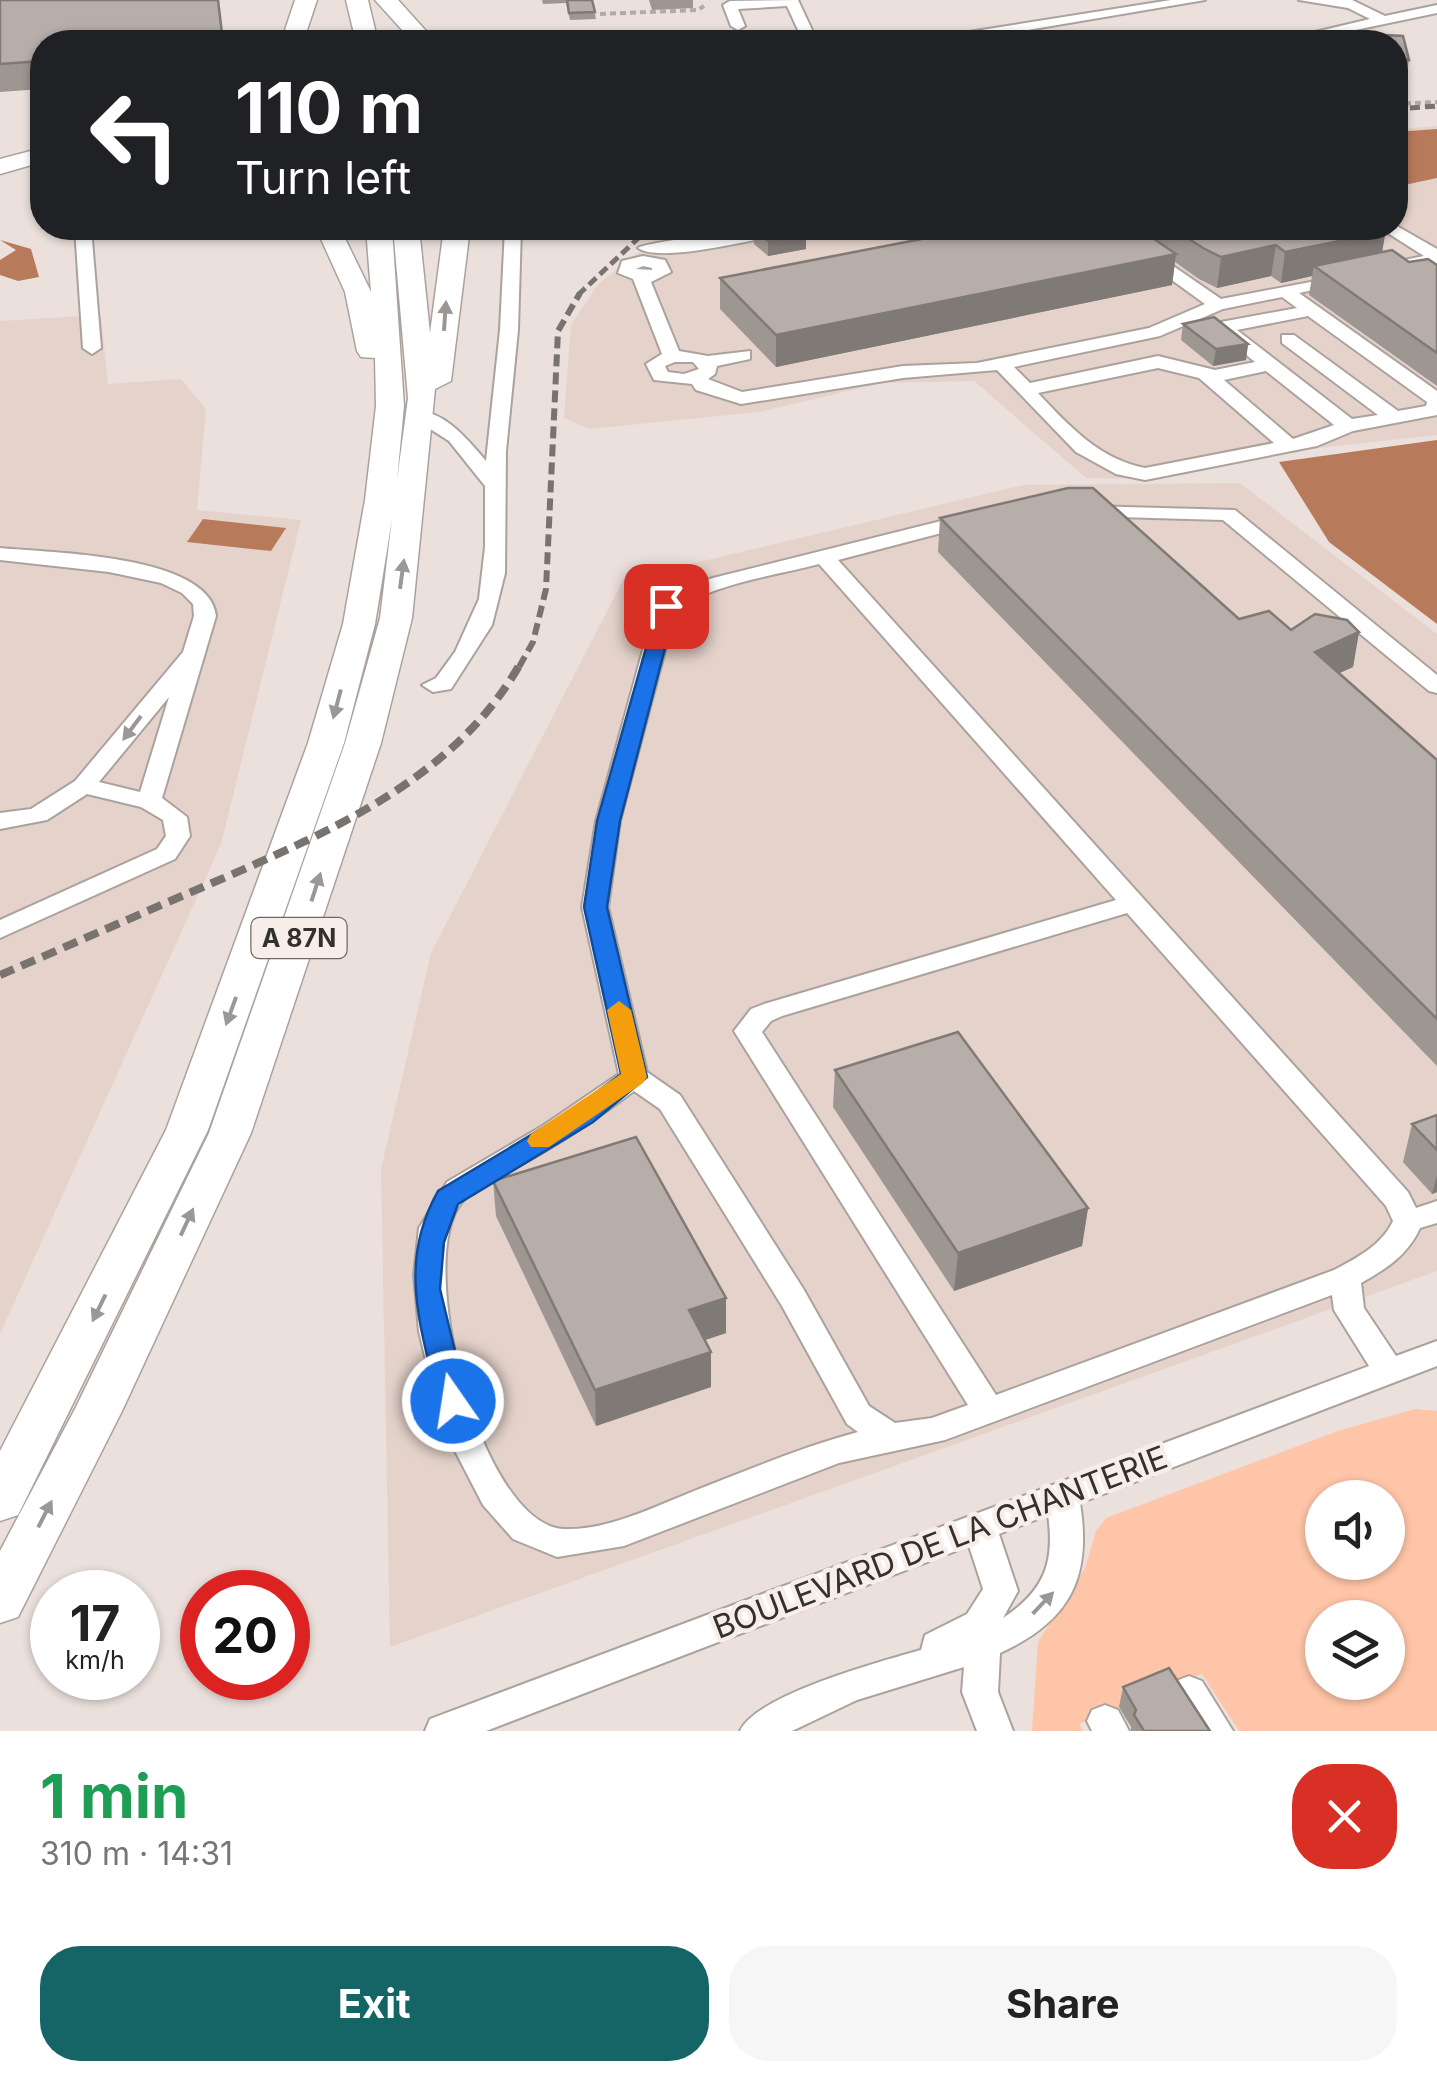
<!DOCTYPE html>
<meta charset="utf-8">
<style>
body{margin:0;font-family:Inter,sans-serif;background:#f6f6f6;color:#222;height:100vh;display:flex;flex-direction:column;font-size:38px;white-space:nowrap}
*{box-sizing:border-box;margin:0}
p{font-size:32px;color:#767676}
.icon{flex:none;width:55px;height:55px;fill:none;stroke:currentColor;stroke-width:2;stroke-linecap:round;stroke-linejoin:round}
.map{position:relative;height:1731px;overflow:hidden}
.details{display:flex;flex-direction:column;background:#fff;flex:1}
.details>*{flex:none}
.top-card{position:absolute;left:30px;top:30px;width:1378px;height:210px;border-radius:40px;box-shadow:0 2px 8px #0004;background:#202124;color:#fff;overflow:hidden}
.controls{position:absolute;left:1305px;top:1480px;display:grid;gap:20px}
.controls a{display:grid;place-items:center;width:100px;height:100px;border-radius:50%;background:#fff;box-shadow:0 2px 8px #0004;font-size:50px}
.speed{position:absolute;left:30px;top:1570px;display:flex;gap:20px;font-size:50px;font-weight:700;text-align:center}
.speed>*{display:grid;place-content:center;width:130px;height:130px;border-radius:50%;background:#fff;box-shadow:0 2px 8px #0004;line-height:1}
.speed small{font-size:25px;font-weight:400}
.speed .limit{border:15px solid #d22;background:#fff;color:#111}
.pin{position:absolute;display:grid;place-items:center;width:85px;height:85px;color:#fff;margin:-42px;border-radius:20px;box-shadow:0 5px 15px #0006}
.me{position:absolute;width:110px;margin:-55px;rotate:347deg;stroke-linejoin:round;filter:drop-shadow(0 0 8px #0008)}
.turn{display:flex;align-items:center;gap:35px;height:210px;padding:0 40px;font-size:45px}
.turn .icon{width:130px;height:130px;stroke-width:2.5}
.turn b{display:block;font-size:70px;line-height:85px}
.round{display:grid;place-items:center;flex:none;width:105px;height:105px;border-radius:40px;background:#f6f6f6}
.headline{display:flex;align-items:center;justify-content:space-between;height:170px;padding:0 40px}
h1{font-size:60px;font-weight:700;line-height:75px;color:#1e9e55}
.button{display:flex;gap:20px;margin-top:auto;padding:20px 40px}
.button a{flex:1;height:115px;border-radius:40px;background:#156567;color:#fff;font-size:40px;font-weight:700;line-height:115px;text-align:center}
.button a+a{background:#f6f6f6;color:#222}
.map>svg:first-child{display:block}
</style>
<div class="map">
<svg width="1437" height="1731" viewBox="0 0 1437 1731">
<rect width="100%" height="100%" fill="#ebe0dc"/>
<!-- built -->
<g fill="#e5d3cb">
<polygon points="1437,126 1437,435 1272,453 1153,479 1086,478 974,381 883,383 759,412 589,429 564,418 571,325 598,284 670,228 1395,228 1395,129"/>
<polygon points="101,315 108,384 181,379 206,409 197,510 301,520 221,844 0,1334 0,321"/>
<polygon points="1240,483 1437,634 1437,1271 390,1647 381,1169 431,953 623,580 1023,485"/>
</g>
<!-- green -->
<path fill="#ffc5a8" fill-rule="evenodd" d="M1415 1409 1437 1411V1731H1239L1202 1674 1079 1724 1083 1731H1032L1038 1642 1085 1568 1096 1531 1106 1518 1338 1431ZM1322 1498H1388V1562H1322ZM1322 1618H1388V1682H1322Z"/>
<!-- water -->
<g fill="#b77a5b">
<polygon points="1437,129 1437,178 1395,187 1395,132"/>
<polygon points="0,240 31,249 39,277 18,281 0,275 0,260 16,250"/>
<polygon points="1437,440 1437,624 1329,542 1279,462"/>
<polygon points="203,519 286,528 271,551 187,542"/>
</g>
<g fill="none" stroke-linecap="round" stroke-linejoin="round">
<!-- minor casing -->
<g stroke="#aba29d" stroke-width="4">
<g id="minor">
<polygon points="798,0 812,30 811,42 797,42 798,30 787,6 738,9 745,26 738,30 731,26 723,5 730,1"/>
<polygon points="1171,0 1205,0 956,42 887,42 894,38 956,34"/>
<polygon points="1299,0 1352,0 1385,16 1437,5 1437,13 1298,42 1273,42 1370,19 1348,8"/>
<polygon points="1395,225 1437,249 1437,263 1389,271 1389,263 1424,256 1380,228"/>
<polygon points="75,228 91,228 101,348 92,354 83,348"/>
<path d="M505 228H521L518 330 506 451 505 573 492 625 451 689 433 692 422 685 436 678 455 652 479 599 485 547V486L449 441 410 416 413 412C442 407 469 441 486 461L500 330Z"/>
<path d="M762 228H797L789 233C759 238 660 264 638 248 646 242 743 231 762 228Z"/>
<path d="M1100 228H1118L1221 299 1347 275V283L1299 293 1437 391V415L1353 431 1317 446 1145 480 1116 474 1076 452 997 370 903 378 741 404 696 390 692 384 654 380 646 364 662 354 633 279 618 273 622 261 643 256 665 260 671 272 651 282 679 351 708 356 750 351V359L717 366 715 374 708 379 742 392 903 366 977 363 1149 328 1205 304ZM643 266 652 268V270L636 269ZM1282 297 1297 308 1221 322 1212 327 1255 362 1215 370 1158 356 1030 383 1014 367 1160 336 1223 309ZM1308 316 1427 402 1426 406 1398 411 1294 335H1282V343L1378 415 1352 419 1237 330ZM675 362H693L699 369 684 374 668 372 665 366ZM1158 368 1199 378 1274 443 1145 468C1099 459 1069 426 1038 393ZM1266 371 1334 425 1293 439 1224 380Z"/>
<polygon points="1089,506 1235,510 1437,675 1437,693 1429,691 1223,520 1082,516 1079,512"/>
<path d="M969 514 976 516V524L838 560 1408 1192 1416 1208 1437 1201V1223L1420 1228C1408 1255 1386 1269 1361 1283L1364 1308 1396 1356 1437 1341V1366L1080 1503C1092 1578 1070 1621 1000 1653L998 1692 1013 1731H977L962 1692 964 1667 857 1700 792 1731H740C756 1695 882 1661 921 1650L925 1635 967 1614 983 1589 969 1546 486 1731H425L430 1719 1369 1366 1334 1310 1332 1295 945 1440 839 1463 624 1546 557 1557 513 1539 483 1505 453 1447 433 1390 419 1331 414 1275 419 1228 447 1182 544 1125 619 1074 582 907 596 821 655 606 675 590 713 578ZM819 564 1116 900 764 1004 751 1009 734 1031 968 1405 932 1418 895 1423 869 1406 804 1290 680 1095 647 1072 608 907 620 821 676 609C717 583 773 576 819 564ZM1127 913 1386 1206 1393 1221C1382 1245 1357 1258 1334 1270L996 1395 762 1032 771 1021 782 1016ZM634 1091 660 1109 782 1306 847 1424 858 1432C802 1447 748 1470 694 1491 654 1507 607 1531 563 1529 481 1524 413 1260 462 1202 480 1181 511 1171 533 1158 569 1138 602 1115 634 1091ZM1048 1515C1055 1563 1044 1591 1003 1618L1018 1591 999 1534Z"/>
<path d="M0 548C49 553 210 554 216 616L162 798 187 817 190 836 175 859 0 938V920L157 849 166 836 163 820 141 807 87 794 47 820 0 829V813L31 809 75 781 183 652 194 616 193 604 182 593 161 583 109 572 0 560ZM169 697 140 792 99 782Z"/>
<polygon points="1189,1676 1202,1681 1233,1731 1195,1731 1171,1692 1176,1681"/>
<polygon points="1105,1705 1118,1710 1129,1731 1092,1731 1087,1721 1092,1710"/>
</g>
</g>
<!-- highway casing -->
<g stroke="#aba29d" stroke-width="3">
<g id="highway">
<polygon points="295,0 317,0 303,42 281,42"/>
<polygon points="346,0 368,0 378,42 356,42"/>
<polygon points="375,0 398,0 436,42 413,42"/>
<polygon points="42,148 42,162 0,174 0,159"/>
<polygon points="316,228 340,228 371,292 366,228 392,228 404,406 397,480 408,398 393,228 419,228 430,333 444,228 470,228 451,381 435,389 412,618 381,743 251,1133 122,1411 18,1617 0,1623 0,1551 76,1407 209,1133 345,743 380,618 392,519 375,624 344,743 208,1130 18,1515 0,1521 0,1451 166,1130 308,743 343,624 365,500 376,406 375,358 361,357 357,351 345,292"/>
</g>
</g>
<!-- path -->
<g stroke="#b2aaa6" stroke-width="4" stroke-dasharray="6 4" stroke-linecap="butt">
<polyline points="600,14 698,10 704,6"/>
<polyline points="1395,104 1437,102"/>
</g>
<!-- minor -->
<use href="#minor" fill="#fff" fill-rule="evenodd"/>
<!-- highway -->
<use href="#highway" fill="#fff" fill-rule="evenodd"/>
<!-- rail-far2 -->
<g stroke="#797370" stroke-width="5" stroke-dasharray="10 5" stroke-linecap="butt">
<polyline points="1395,109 1437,106"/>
<polyline points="578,295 649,228"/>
</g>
<!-- rail-far1 -->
<polyline stroke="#797370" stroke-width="6" stroke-dasharray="12 6" stroke-linecap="butt" points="519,667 533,642 546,589 558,331 580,293"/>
<!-- rail -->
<path stroke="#797370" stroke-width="8" stroke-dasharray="15 8" stroke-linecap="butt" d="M0 975C68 946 135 916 203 887 322 835 453 782 520 664"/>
</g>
<!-- wall -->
<g fill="#9d9691">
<polygon points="0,0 42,42 42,89 0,92"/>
<polygon points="542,0 592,0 596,19 570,20 566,3 543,4"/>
<polygon points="649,0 693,0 693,8 652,10"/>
<polygon points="1367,34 1403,36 1409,60 1407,73 1395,72 1395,42 1366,42"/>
<polygon points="754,228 806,249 768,256 754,244"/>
<polygon points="972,228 1386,228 1382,252 1409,262 1437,265 1437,386 1309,295 1312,276 1281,283 1271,276 1217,288 1199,279 1175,262 1172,285 776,367 720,309 720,278 968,230"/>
<polygon points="1183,324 1248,344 1246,360 1213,366 1181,340"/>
<polygon points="940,518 1239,619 1291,630 1359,632 1353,667 1339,673 1437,760 1437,1066 938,552"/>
<polygon points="835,1070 1088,1208 1082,1246 954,1291 833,1107"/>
<polygon points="1437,1115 1437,1192 1432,1194 1403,1162 1412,1124"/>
<polygon points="493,1181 726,1333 705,1340 711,1352 711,1387 596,1426 496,1216"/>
<polygon points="1123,1687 1210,1731 1131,1731 1131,1727 1119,1707"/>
</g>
<!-- shaded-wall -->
<g fill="#807a76">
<polygon points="1365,228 1386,228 1382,253 1314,266 1312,276 1281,283 1285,252"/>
<polygon points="806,234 806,249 768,256 768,241"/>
<polygon points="1276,245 1271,276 1217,288 1221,257"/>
<polygon points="1176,254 1172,285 776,367 776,335"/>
<polygon points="1248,344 1246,360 1213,366 1216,349"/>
<polygon points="1359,632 1353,667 1309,687 1315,652"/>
<polygon points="1437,1176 1437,1192 1432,1194"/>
<polygon points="1088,1208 1082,1246 954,1291 958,1253"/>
<polygon points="726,1298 726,1333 690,1345 689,1310"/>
<polygon points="711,1352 711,1387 596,1426 595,1390"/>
</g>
<!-- building -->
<g fill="#b7aea9" stroke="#807a76" stroke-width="2.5">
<polygon points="0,0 218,0 223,42 42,42 42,61 0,64"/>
<polygon points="567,0 592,0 595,12 569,13"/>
<polygon points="1367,34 1403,36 1409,60 1395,58 1395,42 1369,42"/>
<polygon points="754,228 799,228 806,234 768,241"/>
<polygon points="972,228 1138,228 1176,254 776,335 720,278 968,230"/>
<polygon points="1172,228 1365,228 1374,234 1285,252 1276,245 1221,257 1203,248"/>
<polygon points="1392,250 1409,262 1428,259 1437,265 1437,353 1314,266"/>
<polygon points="1214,317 1248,344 1216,349 1183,324"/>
<polygon points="1068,488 1093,488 1239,619 1269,611 1291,630 1315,614 1347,620 1359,632 1315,652 1437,760 1437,1019 940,518"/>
<polygon points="958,1032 1088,1208 958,1253 835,1070"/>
<polygon points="1437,1115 1437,1150 1412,1124"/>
<polygon points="636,1137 726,1298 689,1310 711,1352 595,1390 493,1181"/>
<polygon points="1169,1668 1210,1731 1144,1731 1134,1715 1136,1710 1123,1687"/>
</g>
<!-- one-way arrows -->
<defs><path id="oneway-solid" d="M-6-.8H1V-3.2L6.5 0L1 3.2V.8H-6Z" transform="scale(2.5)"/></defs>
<g fill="#999896">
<use href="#oneway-solid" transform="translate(445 316) rotate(-86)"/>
<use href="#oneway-solid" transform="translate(402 574) rotate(-82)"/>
<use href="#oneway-solid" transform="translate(337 704) rotate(105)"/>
<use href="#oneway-solid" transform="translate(132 728) rotate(127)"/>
<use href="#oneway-solid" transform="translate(316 887) rotate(-72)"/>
<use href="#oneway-solid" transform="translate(231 1011) rotate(110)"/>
<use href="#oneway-solid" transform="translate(187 1222) rotate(-65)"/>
<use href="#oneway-solid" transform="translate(99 1308) rotate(116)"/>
<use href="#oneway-solid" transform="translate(45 1514) rotate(-63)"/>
<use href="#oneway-solid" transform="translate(1043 1603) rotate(-46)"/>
</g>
<!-- route -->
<path fill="#1a73e8" stroke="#114b97" stroke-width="2.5" d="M659 602 676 606 620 821 607 907 647 1077 593 1122 458 1204 444 1242 440 1289 467 1401 463 1409H443L438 1401C421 1326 397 1264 438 1191L574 1109 621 1074 584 907 597 821Z"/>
<!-- slow -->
<polygon fill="#f59e0b" points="619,1001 631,1010 647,1077 643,1083 549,1147 531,1147 527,1141 531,1134 621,1074 607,1010"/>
<g text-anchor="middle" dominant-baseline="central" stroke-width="9" stroke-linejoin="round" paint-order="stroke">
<!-- shield labels -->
<rect fill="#f8eee9" stroke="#6e6966" stroke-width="2.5" x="251.5" y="918" width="95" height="40" rx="8"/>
<g font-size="25" font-weight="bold" fill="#33302e">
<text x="299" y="938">A 87N</text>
</g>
<!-- near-street labels -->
<g font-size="32" fill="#33302e" stroke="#f8eee9">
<text transform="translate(940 1542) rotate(-21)">BOULEVARD DE LA CHANTERIE</text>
</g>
</g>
</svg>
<div class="controls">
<a><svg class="icon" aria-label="sound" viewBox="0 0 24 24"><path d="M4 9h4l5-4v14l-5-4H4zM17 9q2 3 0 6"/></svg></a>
<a><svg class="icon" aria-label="layers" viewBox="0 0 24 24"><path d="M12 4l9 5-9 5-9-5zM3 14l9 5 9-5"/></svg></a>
</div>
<div class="speed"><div>17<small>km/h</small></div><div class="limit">20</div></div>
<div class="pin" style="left:666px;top:606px;background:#d93025"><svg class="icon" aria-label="arrive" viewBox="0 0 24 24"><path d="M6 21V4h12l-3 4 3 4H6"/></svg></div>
<svg class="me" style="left:453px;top:1401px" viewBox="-20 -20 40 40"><circle r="17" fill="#1a73e8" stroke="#fff" stroke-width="3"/><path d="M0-11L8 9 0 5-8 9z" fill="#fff"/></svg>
<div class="top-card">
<div class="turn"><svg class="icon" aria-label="left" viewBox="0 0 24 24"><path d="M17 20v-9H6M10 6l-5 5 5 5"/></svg><div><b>110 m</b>Turn left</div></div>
</div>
</div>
<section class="details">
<div class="headline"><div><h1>1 min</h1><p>310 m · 14:31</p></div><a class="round" style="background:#d93025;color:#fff"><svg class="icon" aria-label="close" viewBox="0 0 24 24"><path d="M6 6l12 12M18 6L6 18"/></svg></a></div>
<div class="button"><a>Exit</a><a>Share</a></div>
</section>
